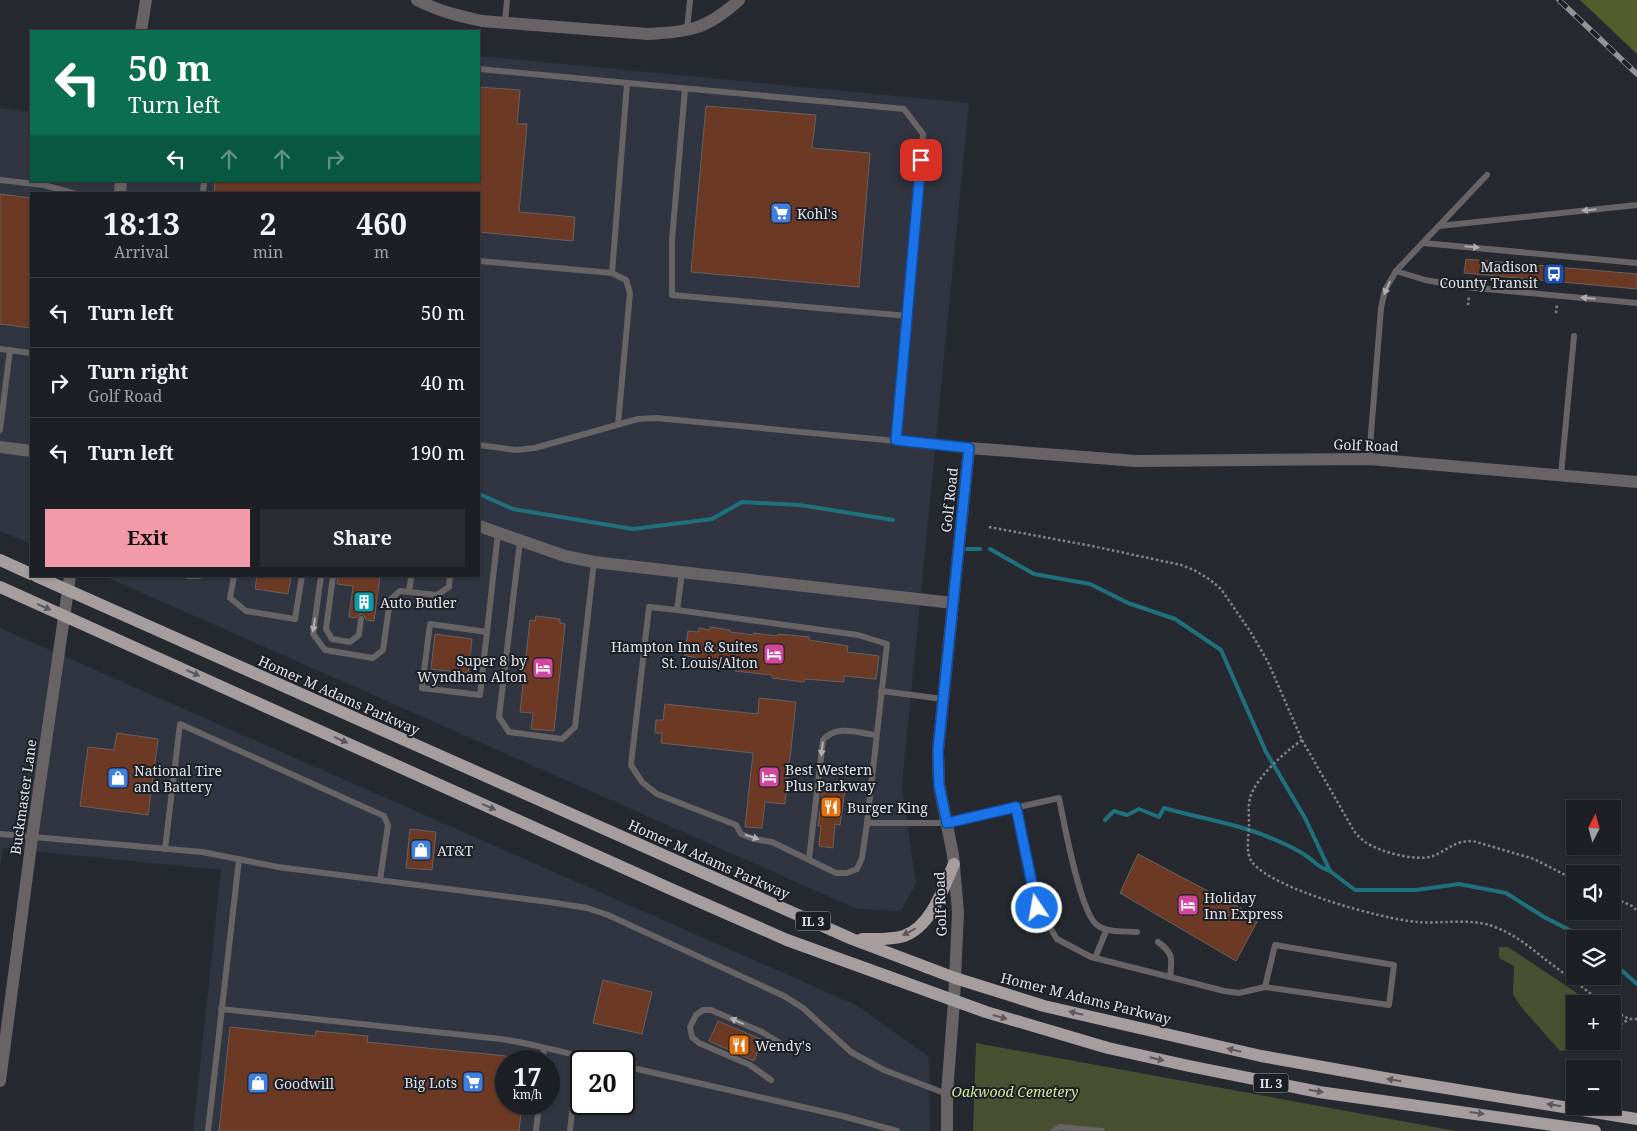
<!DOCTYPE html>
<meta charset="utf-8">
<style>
body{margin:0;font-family:"Noto Serif",serif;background:#292c31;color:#f1f3f6;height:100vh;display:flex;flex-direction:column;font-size:19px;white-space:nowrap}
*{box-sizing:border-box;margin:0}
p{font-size:16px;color:#a0a2a6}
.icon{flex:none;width:28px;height:28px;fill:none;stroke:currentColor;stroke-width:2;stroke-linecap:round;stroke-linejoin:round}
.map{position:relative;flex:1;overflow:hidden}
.side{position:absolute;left:30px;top:192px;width:450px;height:385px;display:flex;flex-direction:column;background:#1c1f24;border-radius:0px;box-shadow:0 1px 4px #0004,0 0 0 1px #3a3d41}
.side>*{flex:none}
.guide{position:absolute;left:30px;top:30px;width:450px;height:152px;border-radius:0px;box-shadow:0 1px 4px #0004,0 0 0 1px #3a3d41;background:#0b6e4f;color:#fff;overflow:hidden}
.needle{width:32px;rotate:6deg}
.tools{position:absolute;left:1566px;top:800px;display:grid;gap:10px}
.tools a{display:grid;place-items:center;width:55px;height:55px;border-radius:0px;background:#1c1f24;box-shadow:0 1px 4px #0004,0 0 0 1px #3a3d41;font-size:25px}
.speed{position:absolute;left:495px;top:1050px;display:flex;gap:10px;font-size:25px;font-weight:700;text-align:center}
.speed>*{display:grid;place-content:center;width:65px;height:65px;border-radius:50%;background:#1c1f24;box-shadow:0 1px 4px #0004,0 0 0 1px #3a3d41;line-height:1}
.speed small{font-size:12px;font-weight:400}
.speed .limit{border:2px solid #111;border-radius:8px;background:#fff;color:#111}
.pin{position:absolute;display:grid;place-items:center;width:42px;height:42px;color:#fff;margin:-21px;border-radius:10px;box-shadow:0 2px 8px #0006}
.me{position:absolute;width:55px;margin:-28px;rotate:348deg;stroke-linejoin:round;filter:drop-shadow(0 0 4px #0008)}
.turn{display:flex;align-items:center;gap:18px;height:105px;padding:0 15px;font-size:22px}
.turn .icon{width:65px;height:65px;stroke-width:2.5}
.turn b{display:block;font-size:35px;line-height:42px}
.lanes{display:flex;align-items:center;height:48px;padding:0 15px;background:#0003;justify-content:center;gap:25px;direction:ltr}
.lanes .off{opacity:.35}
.eta{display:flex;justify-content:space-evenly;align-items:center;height:85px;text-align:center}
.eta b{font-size:30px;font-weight:700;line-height:35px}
.action{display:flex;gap:10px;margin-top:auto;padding:10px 15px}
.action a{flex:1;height:58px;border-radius:0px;background:#f39aa8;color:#111;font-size:20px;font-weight:700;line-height:58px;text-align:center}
.action a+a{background:#292c31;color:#f1f3f6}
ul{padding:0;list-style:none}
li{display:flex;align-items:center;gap:15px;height:70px;padding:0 15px;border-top:1px solid #3a3d41}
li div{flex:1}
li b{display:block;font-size:19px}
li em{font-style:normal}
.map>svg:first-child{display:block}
</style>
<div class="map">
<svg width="1637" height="1131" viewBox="0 0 1637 1131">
<rect width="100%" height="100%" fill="#262930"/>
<!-- built -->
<g fill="#303541" fill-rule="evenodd">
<polygon points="479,56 969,103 902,786 916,884 901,911 857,909 104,576 479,576 479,194 31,194 31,544 0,531 0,108 31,112 31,181 479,181"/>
<path d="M0 628 856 1005 929 1057 930 1131H193L221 870 3 848 0 868ZM506 1061H549V1104H506ZM581 1061H624V1104H581Z"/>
</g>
<!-- green -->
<g fill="#495032">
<polygon points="1499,947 1508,947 1574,991 1588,1004 1575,1004 1575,1041 1583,1041 1575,1049 1560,1051 1521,1007 1513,994 1514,966 1499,958"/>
<polygon points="976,1043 1456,1131 973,1131"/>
</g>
<!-- forest -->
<polygon fill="#525e29" points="1580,0 1637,0 1637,54"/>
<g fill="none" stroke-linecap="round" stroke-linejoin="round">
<!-- stream -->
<g stroke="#1f727d" stroke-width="4">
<polyline points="479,494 513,509 633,529 712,519 742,502 800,505 893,520"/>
<polyline points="967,549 980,549"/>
<polyline points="990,549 1034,574 1090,584 1128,603 1175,619 1221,650 1266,752 1305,818 1330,871 1355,890 1416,890 1459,884 1506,893 1544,917 1587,939"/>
<path d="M1105 820 1114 811 1127 815 1139 809 1159 817 1164 808C1195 817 1228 822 1258 833 1274 839 1294 847 1308 857 1319 865 1316 866 1330 871"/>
<polyline points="1612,962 1637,984"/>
</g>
</g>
<!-- building -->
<g fill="#6b3924" stroke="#6a615d">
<polygon points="479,87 520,90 517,124 527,124 519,212 575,217 573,241 479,232 479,194 214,194 215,181 479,181"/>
<polygon points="706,106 816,115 812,148 870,153 859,287 691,272"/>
<polygon points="0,194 31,198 31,328 0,324"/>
<polygon points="1466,259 1637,274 1637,289 1464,273"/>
<polygon points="257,576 291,576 288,594 255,589"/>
<polygon points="338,576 380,576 374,621 366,620 365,617 362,614 359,615 356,618 349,617 353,586 337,584"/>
<polygon points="536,616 560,619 560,623 565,624 554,731 531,729 533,713 520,712 530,620 535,621"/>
<polygon points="710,627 730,630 730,632 754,635 754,633 777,636 778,634 809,637 809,640 848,646 847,652 879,656 876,679 844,676 844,682 805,679 804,682 772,678 772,675 735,671 736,669 705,665 705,663 694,662 695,657 685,656 688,631 698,632 699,628 710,630"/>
<polygon points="435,634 472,639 468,673 431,669"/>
<polygon points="759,698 796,702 785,804 765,802 762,828 745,827 753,753 661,743 662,733 655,733 656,720 663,720 665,704 758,714"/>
<polygon points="117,733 158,739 148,815 80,806 88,747 114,750"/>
<polygon points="823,788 845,790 840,825 835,824 833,848 819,846 821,826 818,826"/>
<polygon points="410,829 436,832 432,870 406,868"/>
<polygon points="1138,854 1259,918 1236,961 1120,893"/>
<polygon points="603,980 652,992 642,1034 593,1023"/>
<polygon points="718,1021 763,1040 754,1061 709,1041"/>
<polygon points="230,1027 315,1036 316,1031 368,1036 367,1042 506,1056 506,1104 522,1104 519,1131 219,1131"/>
</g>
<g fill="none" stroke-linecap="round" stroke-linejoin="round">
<!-- path -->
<g stroke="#83858b" stroke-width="2.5" stroke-dasharray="2.5 2.5" stroke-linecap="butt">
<polyline points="1468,305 1469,295"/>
<polyline points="1556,313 1557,304"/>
<path d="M989 527 1092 546 1181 565 1194 570 1209 579 1221 589 1250 631 1268 662 1302 740 1354 831C1357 835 1361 839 1365 842 1380 852 1416 862 1433 856 1450 849 1453 841 1473 841L1534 859 1575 880"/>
<path d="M1302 740C1285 752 1256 777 1250 798 1248 806 1249 816 1249 824 1249 835 1245 853 1252 862 1272 889 1382 919 1417 922 1440 924 1471 918 1492 926 1513 933 1530 947 1546 960 1566 975 1585 989 1604 1004"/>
<polyline points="1612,897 1632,906 1637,911"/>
<polyline points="1612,1010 1629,1019 1637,1019"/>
<polyline points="1612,1030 1629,1019"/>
</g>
<!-- service -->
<g stroke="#686364" stroke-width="6">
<polyline points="505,23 507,0"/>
<polyline points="687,30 690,0"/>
<polyline points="479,69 904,109 923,134 897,440"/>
<polyline points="685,89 672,240 672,295 908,316"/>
<polyline points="0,180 44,185 76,194"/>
<polyline points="203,194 204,181"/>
<polyline points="1439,226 1637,205"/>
<polyline points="1423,243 1637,263"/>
<polyline points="479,261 612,273 626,280 630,293 618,424"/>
<polyline points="1396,271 1487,175"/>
<polyline points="612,273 627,84"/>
<polyline points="0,349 31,353"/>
<polyline points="0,430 10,350"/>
<polyline points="479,445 516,450 535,448 638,419 656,418 969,448"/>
<polyline points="1369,459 1381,308 1385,290 1396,271 1425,280 1465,287 1637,303"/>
<polyline points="1561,475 1574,336"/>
<polyline points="520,541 499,717 509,732 562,739 575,727 594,562"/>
<polyline points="682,572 677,610 858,635 887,644 867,823"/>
<polyline points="188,576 199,576"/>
<polyline points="234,576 230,598 246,611 295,619 302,576"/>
<polyline points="321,576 313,634 325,650 373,658 383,650 390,600 400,591 437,595 449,587 450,576"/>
<polyline points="333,576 326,629 332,639 350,642 359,635 361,619"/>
<polyline points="409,592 411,578"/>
<path d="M677 610 649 607 631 765 642 782 657 794 736 825 741 834 754 839 772 842 836 873H847L857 869 862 858 867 823H947L1059 798C1064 822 1080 913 1097 925 1108 933 1124 931 1137 932"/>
<polyline points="487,632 430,624 422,688 480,695 498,533"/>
<polyline points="881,691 943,699"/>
<polyline points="1016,807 1037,907 1057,939 1091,957 1170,977"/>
<polyline points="0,834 202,852 278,867 549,902 587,908 608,915 784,996 803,1008 851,1052 884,1070 947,1094"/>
<polyline points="165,849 180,724 384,816 388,825 380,880"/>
<path d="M809 859 823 740C837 724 857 733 876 735"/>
<path d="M1158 942C1174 954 1172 958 1170 977L1224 991 1239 993 1265 987 1275 945 1394 965 1389 1005 1265 987"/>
<polyline points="1095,958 1106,931"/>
<path d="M221 1009 501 1039C535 1044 568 1054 602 1061"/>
<polyline points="543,1061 544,1048"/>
<polyline points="624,1066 842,1116 897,1131"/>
<polyline points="771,1080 750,1065 699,1043 692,1037 690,1027 696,1015 703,1010 711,1010 762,1032 780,1043"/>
<polyline points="208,1131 239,859"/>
<polyline points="536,1131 539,1104"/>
<polyline points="570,1131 578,1056"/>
<polyline points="1054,1131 1060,1127 1102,1131"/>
</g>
<!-- minor -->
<g stroke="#686364" stroke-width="12">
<path d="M417 0C438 11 459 16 482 21L648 34C690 32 707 29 739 0"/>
<polyline points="141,31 146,0"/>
<polyline points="120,194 121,181"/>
<polyline points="0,447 31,451"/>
<polyline points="479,526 565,556 594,562 953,603"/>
<polyline points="0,1081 32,838 70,576"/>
<polyline points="947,1131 947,1094 954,1001 958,912 953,855 939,785 938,750 969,448 1136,461 1369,459 1637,482"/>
</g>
<!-- primary -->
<g stroke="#a69d9f" stroke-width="12">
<polyline points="0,560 31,574"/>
<polyline points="36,576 852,939 955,978 1044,1006 1261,1056 1390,1079 1637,1119"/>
<polyline points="0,587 673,890 787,940 986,1012 1108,1048 1189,1066 1319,1092 1595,1131"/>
<path d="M862 939C875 939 891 940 904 936 932 926 943 888 954 864"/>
</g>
<!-- rail casing -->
<g stroke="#92949a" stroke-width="5.5">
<polyline id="rail" points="1559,0 1637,74"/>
</g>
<!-- rail -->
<use href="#rail" stroke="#1c1f26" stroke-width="4" stroke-dasharray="11" stroke-linecap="butt"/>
</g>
<!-- one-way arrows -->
<defs><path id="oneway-solid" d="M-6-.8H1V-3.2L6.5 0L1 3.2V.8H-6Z" transform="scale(1.25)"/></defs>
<g fill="#b0afb3">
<use href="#oneway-solid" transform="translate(1589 210) rotate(174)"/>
<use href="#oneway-solid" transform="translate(1472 247) rotate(5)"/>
<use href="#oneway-solid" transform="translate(1387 288) rotate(114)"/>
<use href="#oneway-solid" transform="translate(1588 298) rotate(-175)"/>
<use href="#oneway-solid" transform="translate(314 625) rotate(98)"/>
<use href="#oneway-solid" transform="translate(822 749) rotate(97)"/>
<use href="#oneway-solid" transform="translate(752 837) rotate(18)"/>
<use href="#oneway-solid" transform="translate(737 1021) rotate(-156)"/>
</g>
<g fill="#5a585c">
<use href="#oneway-solid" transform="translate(44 607) rotate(24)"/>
<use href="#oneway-solid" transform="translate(193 673) rotate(24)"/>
<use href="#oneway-solid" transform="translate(341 740) rotate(24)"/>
<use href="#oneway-solid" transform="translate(489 807) rotate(24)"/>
<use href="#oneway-solid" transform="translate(909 932) rotate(152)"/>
<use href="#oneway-solid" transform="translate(1076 1013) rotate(-167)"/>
<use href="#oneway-solid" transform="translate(1000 1017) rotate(16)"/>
<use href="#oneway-solid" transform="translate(1234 1050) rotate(-167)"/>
<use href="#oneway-solid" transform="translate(1157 1059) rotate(13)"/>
<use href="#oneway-solid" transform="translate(1394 1080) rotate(-171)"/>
<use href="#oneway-solid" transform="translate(1316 1091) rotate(10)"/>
<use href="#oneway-solid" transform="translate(1554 1105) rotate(-171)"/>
<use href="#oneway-solid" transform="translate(1477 1113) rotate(8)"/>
</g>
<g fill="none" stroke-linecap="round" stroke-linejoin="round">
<!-- route casing -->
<g stroke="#114b97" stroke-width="12">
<polyline id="route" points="921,160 896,440 969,448 938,750 939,785 947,823 1016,807 1037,908"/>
</g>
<!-- route -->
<use href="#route" stroke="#1a73e8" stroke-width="9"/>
</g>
<!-- icons -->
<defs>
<g id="supermarket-square" transform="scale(1.125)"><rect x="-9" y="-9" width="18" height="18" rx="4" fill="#3f7fe0" stroke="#1c1f26"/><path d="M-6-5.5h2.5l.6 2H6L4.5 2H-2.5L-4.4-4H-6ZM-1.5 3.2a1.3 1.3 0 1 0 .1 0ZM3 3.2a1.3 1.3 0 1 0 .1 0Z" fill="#fff"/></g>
<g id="bus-square" transform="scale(1.125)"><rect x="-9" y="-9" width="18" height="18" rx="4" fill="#1a4fb4" stroke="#1c1f26"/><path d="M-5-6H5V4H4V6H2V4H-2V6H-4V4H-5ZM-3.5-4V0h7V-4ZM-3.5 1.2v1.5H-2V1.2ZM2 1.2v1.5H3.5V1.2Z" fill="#fff"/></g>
<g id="building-square" transform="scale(1.125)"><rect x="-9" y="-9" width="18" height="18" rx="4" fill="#0f9aa8" stroke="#1c1f26"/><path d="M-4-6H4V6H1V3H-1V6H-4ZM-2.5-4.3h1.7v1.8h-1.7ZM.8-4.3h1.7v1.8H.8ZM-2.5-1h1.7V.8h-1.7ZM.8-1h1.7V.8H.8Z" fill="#fff"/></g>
<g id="hotel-square" transform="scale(1.125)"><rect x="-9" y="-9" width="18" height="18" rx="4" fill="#d1479c" stroke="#1c1f26"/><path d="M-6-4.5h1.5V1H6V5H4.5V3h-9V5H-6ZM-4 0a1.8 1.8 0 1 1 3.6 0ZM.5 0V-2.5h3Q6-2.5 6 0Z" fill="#fff"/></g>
<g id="shop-square" transform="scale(1.125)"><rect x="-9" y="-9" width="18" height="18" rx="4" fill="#3f7fe0" stroke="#1c1f26"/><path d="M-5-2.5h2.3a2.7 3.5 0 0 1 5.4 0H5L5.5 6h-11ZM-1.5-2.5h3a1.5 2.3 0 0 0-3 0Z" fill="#fff"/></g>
<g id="restaurant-square" transform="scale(1.125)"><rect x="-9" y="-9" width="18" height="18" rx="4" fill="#e8710a" stroke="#1c1f26"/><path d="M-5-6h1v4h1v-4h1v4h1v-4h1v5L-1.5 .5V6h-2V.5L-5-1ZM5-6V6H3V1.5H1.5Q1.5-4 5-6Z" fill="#fff"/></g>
</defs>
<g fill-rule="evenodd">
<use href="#supermarket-square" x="781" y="213"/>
<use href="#bus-square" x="1554" y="274"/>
<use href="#building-square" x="364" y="602"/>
<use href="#hotel-square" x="774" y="654"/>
<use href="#hotel-square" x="543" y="668"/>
<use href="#hotel-square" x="769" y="777"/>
<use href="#shop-square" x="118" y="778"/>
<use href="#restaurant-square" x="831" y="807"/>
<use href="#shop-square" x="421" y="850"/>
<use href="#hotel-square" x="1188" y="905"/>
<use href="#restaurant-square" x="739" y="1045"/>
<use href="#supermarket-square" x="473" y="1082"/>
<use href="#shop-square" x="258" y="1083"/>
</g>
<g text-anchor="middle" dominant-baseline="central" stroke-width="4" stroke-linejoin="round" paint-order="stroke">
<!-- shield labels -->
<g fill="#1c1f26" stroke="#a5a8ad" stroke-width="1">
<rect x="795.5" y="911.5" width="35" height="19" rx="4"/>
<rect x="1253.5" y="1073.5" width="35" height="19" rx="4"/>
</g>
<g font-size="12" font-weight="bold" fill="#e0e2e7">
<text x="813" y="921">IL 3</text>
<text x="1271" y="1083">IL 3</text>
</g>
<!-- poi labels -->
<g font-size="14" fill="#e0e2e7" stroke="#1c1f26" text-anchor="start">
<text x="797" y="213">Kohl's</text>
<text x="1538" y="266" text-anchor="end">Madison<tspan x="1538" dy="16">County Transit</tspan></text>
<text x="380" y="602">Auto Butler</text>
<text x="758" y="646" text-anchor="end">Hampton Inn &amp; Suites<tspan x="758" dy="16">St. Louis/Alton</tspan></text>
<text x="527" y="660" text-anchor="end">Super 8 by<tspan x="527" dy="16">Wyndham Alton</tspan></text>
<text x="785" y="769">Best Western<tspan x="785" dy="16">Plus Parkway</tspan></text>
<text x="134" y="770">National Tire<tspan x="134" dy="16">and Battery</tspan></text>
<text x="847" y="807">Burger King</text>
<text x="437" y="850">AT&amp;T</text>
<text x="1204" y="897">Holiday<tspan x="1204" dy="16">Inn Express</tspan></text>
<text x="755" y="1045">Wendy's</text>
<text x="457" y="1082" text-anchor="end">Big Lots</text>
<text x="274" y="1083">Goodwill</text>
</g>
<!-- street labels -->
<g font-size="14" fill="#e0e2e7" stroke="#1c1f26">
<text transform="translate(1366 445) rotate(2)">Golf Road</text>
<text transform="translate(949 500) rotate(-84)">Golf Road</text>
<text transform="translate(339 695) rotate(24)">Homer M Adams Parkway</text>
<text transform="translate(23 797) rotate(-82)">Buckmaster Lane</text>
<text transform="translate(709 859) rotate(24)">Homer M Adams Parkway</text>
<text transform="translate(940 904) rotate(-92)">Golf Road</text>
<text transform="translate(1086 998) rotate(14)">Homer M Adams Parkway</text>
</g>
<!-- park labels -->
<g font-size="14" font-style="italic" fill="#d4e997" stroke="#1c1f26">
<text x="1015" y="1091">Oakwood Cemetery</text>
</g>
</g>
</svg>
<div class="tools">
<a><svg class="needle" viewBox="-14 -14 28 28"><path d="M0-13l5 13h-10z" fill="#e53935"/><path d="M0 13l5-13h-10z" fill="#a0a2a6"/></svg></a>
<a><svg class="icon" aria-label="sound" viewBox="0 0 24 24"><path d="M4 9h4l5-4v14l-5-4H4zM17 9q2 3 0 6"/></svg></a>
<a><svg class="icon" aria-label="layers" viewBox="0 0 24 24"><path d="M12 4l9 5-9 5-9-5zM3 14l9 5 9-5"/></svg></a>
<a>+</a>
<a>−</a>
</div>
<div class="speed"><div>17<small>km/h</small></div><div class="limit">20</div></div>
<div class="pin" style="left:921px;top:160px;background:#d93025"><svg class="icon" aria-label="arrive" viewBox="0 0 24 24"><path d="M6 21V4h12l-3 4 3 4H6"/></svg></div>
<svg class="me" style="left:1037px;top:908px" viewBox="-20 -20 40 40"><circle r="17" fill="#1a73e8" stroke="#fff" stroke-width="3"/><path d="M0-11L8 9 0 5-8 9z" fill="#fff"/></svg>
<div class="guide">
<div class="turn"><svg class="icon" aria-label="left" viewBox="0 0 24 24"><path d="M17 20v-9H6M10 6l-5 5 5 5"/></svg><div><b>50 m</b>Turn left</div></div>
<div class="lanes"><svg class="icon" aria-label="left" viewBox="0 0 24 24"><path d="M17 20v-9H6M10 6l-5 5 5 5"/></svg><svg class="icon off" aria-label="ahead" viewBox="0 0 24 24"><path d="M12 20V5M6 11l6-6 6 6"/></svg><svg class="icon off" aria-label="ahead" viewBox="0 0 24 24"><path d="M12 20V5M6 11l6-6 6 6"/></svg><svg class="icon off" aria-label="right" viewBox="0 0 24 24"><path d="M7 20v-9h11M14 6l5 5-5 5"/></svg></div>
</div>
<section class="side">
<div class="eta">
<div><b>18:13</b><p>Arrival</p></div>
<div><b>2</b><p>min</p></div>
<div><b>460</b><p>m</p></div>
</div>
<ul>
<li><svg class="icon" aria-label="left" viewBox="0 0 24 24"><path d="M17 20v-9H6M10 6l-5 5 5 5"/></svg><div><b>Turn left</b></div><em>50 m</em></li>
<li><svg class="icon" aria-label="right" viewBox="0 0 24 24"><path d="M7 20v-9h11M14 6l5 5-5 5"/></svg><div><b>Turn right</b><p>Golf Road</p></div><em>40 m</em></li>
<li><svg class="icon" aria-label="left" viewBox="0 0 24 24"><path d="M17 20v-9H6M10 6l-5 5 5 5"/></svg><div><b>Turn left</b></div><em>190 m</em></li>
</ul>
<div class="action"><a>Exit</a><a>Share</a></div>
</section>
</div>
